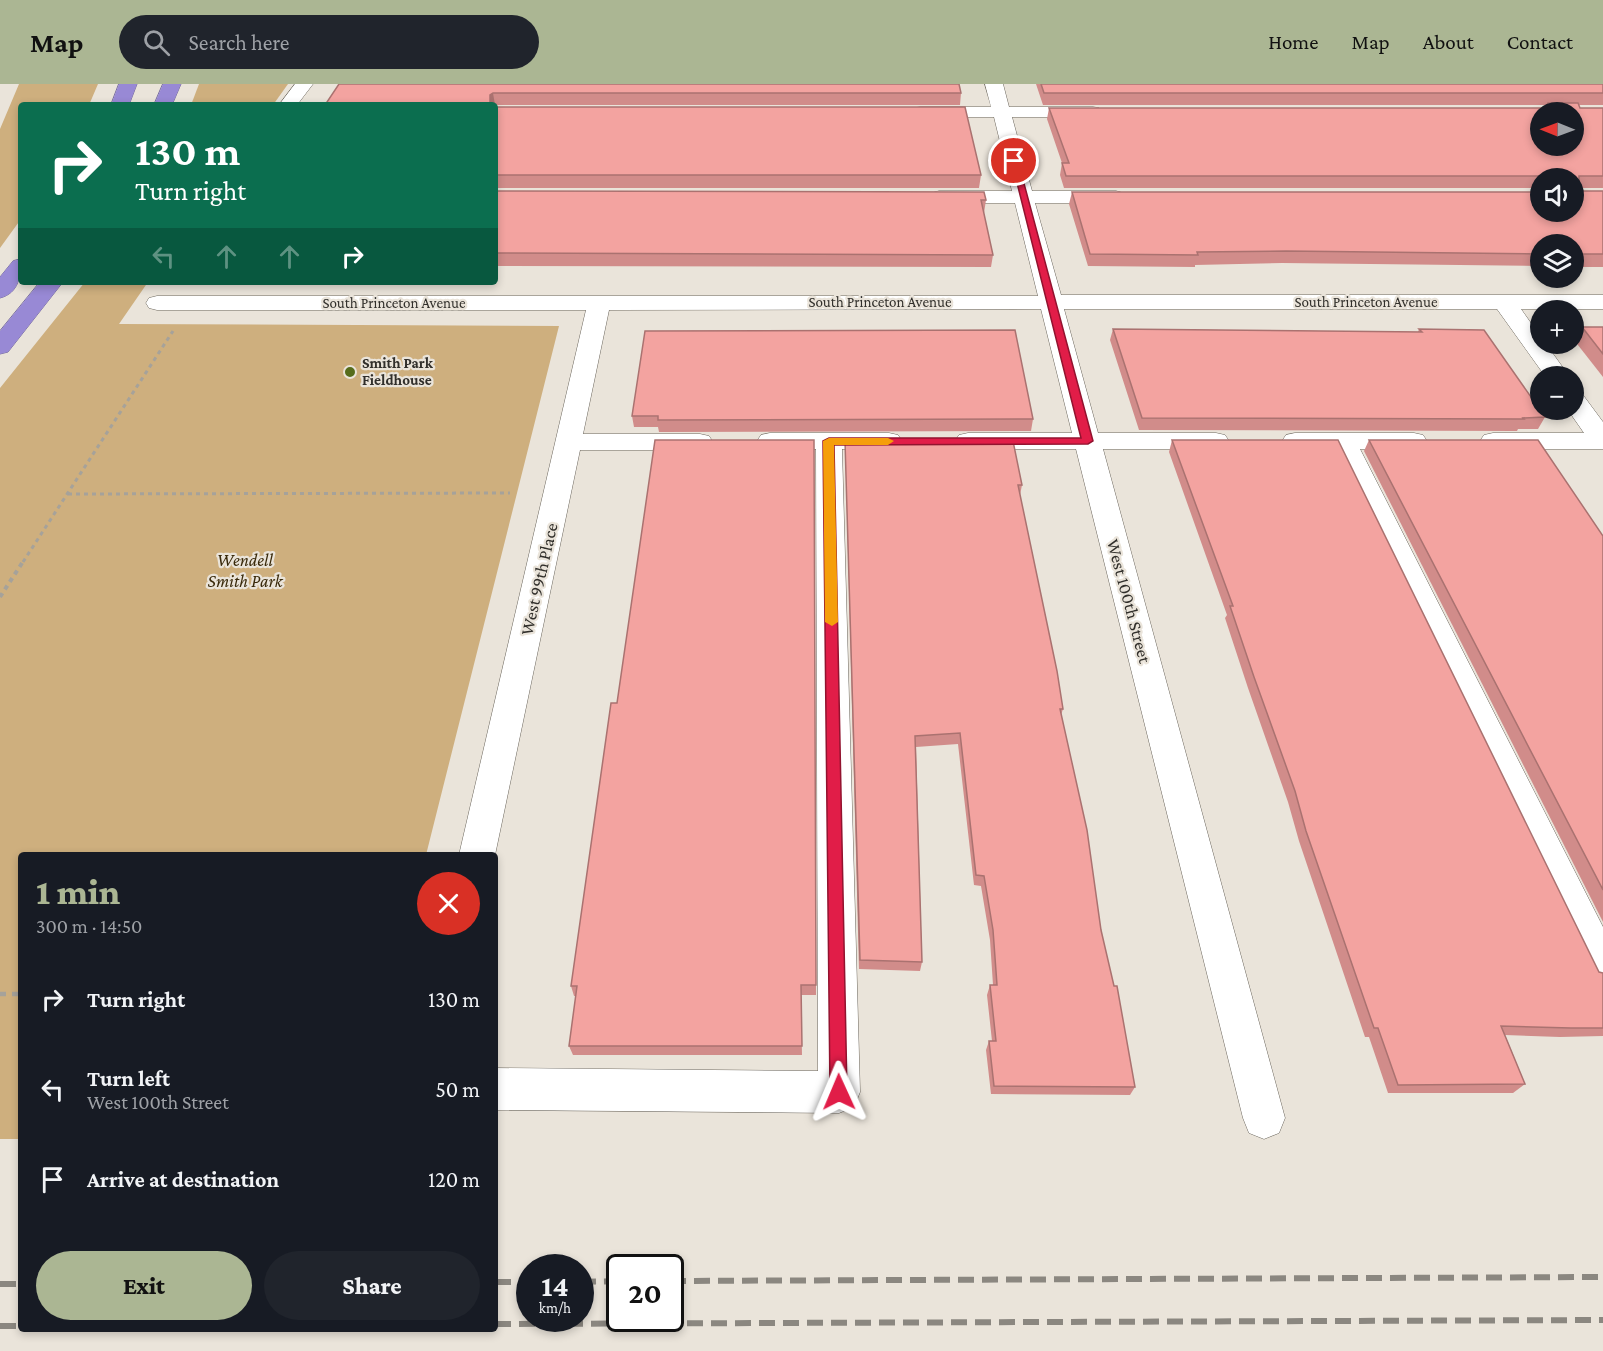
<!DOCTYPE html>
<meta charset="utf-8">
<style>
body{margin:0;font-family:"Crimson Pro",serif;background:#20242c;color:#f1f3f6;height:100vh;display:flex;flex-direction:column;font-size:22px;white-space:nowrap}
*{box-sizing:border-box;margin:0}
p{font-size:20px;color:#9ea1a6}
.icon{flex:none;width:33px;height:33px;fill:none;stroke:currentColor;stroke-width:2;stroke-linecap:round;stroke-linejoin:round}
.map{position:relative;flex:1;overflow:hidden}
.panel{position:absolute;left:18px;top:768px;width:480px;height:480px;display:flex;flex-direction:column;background:#171b24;border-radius:6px;box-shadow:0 3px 9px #0003}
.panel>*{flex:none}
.banner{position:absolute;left:18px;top:18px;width:480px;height:183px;border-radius:6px;box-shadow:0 3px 9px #0003;background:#0b6e4f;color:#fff;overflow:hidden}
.needle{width:39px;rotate:271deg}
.buttons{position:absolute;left:1530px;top:18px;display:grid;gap:12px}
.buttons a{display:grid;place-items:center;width:54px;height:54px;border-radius:50%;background:#171b24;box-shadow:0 3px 9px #0003;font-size:30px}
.speed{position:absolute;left:516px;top:1170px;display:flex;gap:12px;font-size:30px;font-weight:700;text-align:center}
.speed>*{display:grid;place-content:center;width:78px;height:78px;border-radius:50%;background:#171b24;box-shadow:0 3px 9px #0003;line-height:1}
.speed small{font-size:15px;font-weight:400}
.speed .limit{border:3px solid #111;border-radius:9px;background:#fff;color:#111}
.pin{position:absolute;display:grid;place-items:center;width:51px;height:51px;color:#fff;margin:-26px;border:3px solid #fff;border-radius:50%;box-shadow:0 2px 6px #0007}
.me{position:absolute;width:66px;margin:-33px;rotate:359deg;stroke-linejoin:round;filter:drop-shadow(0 0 4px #0008)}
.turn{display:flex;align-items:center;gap:21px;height:126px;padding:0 18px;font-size:27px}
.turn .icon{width:78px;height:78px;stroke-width:2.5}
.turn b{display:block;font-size:42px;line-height:51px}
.lanes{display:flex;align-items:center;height:57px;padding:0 18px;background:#0003;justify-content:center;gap:30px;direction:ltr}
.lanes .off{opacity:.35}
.round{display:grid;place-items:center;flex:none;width:63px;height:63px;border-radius:32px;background:#20242c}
.overview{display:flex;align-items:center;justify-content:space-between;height:102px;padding:0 18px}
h1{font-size:36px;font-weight:800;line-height:45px;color:#abb693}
.primary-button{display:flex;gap:12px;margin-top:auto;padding:12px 18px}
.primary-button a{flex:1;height:69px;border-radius:36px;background:#abb693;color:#111;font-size:24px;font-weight:800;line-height:69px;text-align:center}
.primary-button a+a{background:#20242c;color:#f1f3f6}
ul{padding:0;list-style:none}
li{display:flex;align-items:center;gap:18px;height:90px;padding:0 18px}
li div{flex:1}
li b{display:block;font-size:22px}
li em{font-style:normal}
header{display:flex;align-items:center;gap:36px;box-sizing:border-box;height:84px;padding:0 30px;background:#abb693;color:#111}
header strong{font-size:28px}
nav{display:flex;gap:33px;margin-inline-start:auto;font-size:21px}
.search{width:420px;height:54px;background:#20242c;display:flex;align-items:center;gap:15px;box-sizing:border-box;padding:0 21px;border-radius:33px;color:#9ea1a6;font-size:22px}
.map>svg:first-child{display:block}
</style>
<header>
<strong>Map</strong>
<div class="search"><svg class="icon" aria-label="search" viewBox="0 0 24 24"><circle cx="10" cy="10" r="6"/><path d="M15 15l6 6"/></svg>Search here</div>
<nav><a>Home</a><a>Map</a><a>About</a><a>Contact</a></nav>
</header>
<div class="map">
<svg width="1603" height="1267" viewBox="0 0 1603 1267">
<rect width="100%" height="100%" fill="#eae4da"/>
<!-- green -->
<g fill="#ceaf7e">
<polygon points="19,0 98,0 89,21 21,21 21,135 0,164 0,45"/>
<polygon points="199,0 288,0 273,21 191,21"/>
<polygon points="85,198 148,198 119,240 559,242 426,771 21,771 21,1055 0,1055 0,304"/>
</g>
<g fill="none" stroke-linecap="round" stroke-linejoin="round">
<!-- minor casing -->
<g stroke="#6b665d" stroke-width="1">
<g id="minor">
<polygon points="295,0 313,0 297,21 279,21"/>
<polygon points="985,0 1003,0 1009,23 1093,23 1099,24 1102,28 1099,32 1093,33 1012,33 1032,107 1116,107 1123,109 1126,113 1123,117 1116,119 1035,119 1061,211 1603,211 1603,225 1521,225 1540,252 1540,260 1546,260 1569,292 1545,292 1497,225 1064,225 1098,349 1216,349 1225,351 1229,357 1225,363 1216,365 1103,365 1285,1034 1279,1049 1264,1055 1249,1049 1243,1034 1076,365 968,365 959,363 955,357 959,351 968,349 1072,349 1041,225 609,226 583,350 700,350 709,352 713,358 709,364 700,366 580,366 495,771 459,771 586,226 157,226 149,224 146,219 149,214 157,212 1038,212 1015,119 939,119 932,117 929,113 932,109 939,107 1012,107 994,33 920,33 914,32 911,28 914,24 920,23 991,23"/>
<polygon points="1574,308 1583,311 1603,338 1603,365 1493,365 1484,363 1480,357 1484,351 1493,349 1584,349 1568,326 1574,326"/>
<polygon points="770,349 889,349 898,351 902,357 898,363 889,365 842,365 860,1008 854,1023 839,1029 495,1026 495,984 818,987 816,365 770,365 761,363 757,357 761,351"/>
<polygon points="1295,349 1414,349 1423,351 1427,357 1423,363 1414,365 1360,365 1603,843 1603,901 1589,896 1334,365 1295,365 1286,363 1282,357 1286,351"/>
</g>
</g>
<!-- highway casing -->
<g stroke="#746a9a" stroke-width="1">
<g id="highway">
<polygon points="119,0 137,0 129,21 111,21"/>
<polygon points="163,0 181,0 172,21 154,21"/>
<path d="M21 175C21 192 19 209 0 214V193L13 177Z"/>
<polygon points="40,198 63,198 8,268 0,270 0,247"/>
</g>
</g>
<!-- path-far2 -->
<g stroke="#a6a29a" stroke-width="3" stroke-dasharray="4 4" stroke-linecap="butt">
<polyline points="68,410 510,409"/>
<polyline points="23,478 173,247"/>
</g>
<!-- path-far1 -->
<polyline stroke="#a6a29a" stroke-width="4" stroke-dasharray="4.5 4.5" stroke-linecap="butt" points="0,513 24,476"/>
<!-- path -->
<polyline stroke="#a6a29a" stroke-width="4.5" stroke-dasharray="6 6" stroke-linecap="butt" points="0,910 21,910"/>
<!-- minor -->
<use href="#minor" fill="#fff" fill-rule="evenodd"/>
<!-- highway -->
<use href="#highway" fill="#9889d5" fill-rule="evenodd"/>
<!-- rail -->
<g stroke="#8b8780" stroke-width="6" stroke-dasharray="16 8" stroke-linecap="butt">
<polyline points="670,1197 1603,1193"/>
<polyline points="495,1198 530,1198"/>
<polyline points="580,1198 620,1197"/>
<polyline points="0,1200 21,1200"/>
<polyline points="495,1240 1603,1236"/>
<polyline points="0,1242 21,1242"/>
</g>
</g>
<!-- wall -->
<g fill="#d18c8a">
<polygon points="339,0 961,9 960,21 325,21"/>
<polygon points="1036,0 1603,0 1603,21 1579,21 1580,24 1603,24 1603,104 1579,104 1579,107 1603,107 1603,183 1574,183 1574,160 1540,160 1540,182 1282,179 1195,181 1195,183 1088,182 1069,120 1072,108 1540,128 1574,94 1540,94 1540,104 1064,104 1060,91 1062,79 1047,35 1049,24 1546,24 1547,21 1043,21"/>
<polygon points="495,23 981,91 979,104 495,104"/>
<polygon points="495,107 986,116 984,129 983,129 993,171 991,183 495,182"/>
<polygon points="1582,243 1603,243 1603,293 1574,256"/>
<polygon points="1113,245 1418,248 1419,245 1545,333 1538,345 1518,345 1517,347 1139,346 1110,256"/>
<polygon points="632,332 1033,335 1031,347 659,348 658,343 634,343"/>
<polygon points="1172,356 1599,888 1603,889 1603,952 1560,953 1505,951 1525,1000 1513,1009 1388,1009 1369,953 1365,953 1299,757 1288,718 1248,604 1225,534 1227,531 1169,368"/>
<polygon points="1369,356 1603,452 1603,838 1364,367"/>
<polygon points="845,357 1022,401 1020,411 1063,625 1061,631 1101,846 1135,1003 1130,1011 991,1010 986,966 989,957 992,957 987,911 990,901 993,901 990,856 981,802 974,801 958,660 916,663 922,878 920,887 859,885"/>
<polygon points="611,619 816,901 816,911 801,911 802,971 573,971 569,962 576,912 574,912 571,902"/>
</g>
<!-- shaded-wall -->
<polygon fill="#aa7270" points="493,9 495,21 490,21 490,11"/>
<!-- building -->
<g fill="#f3a3a0" stroke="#aa7270" stroke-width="1.5" fill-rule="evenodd">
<polygon points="339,0 959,0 961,9 493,9 490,11 490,21 325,21"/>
<polygon points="1041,0 1603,0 1603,9 1044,9"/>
<path d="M1548 19H1578L1580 24H1603V92H1579V107H1603V170H1574V160H1540V170L1286 167 1197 168 1198 171 1090 170 1072 108H1540V128H1574V94H1549L1546 92H1066L1062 79H1069L1049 24H1546ZM1540 28H1574V62H1540Z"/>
<polygon points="495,23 965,23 981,91 495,91"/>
<polygon points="495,107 984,108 986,116 981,116 993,171 495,169"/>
<polygon points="1582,243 1603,243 1603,270"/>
<polygon points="1113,245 1422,248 1419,245 1484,246 1545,333 1523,334 1524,335 1142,334"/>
<polygon points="1015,246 1033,335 658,336 658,332 632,332 645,247"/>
<polygon points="655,356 814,356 816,901 801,901 802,962 569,962 577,902 571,902 611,619 617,619"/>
<polygon points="1172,356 1338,356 1599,888 1603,889 1603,944 1571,944 1501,942 1525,1000 1398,1001 1378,944 1374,944 1306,747 1295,707 1254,593 1230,522 1233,522"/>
<polygon points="1369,356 1538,356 1603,452 1603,806"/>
<polygon points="845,357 1013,357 1022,401 1018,401 1057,587 1063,625 1060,625 1087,746 1101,846 1114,902 1117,902 1135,1003 994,1002 989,957 996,957 990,901 997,901 993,846 984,792 976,791 960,649 915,652 922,878 860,876"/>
</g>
<!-- route -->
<polygon fill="#e11d48" stroke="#92132f" stroke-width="1.5" points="1011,75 1018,77 1093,357 1088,360 834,361 847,1008 845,1014 839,1017 832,1014 830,1008 823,357 829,354 1081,354"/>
<!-- slow -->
<polygon fill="#f59e0b" points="829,354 888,354 894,357 888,361 834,361 838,538 832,542 825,538 823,357"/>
<!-- markers -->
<circle fill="#566c1b" stroke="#eae4da" stroke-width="2" cx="350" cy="288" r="6"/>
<g text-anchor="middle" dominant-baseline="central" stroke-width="4.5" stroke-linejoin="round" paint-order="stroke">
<!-- far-street labels -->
<g font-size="15" fill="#312f2b" stroke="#eae4da">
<text x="880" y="218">South Princeton Avenue</text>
<text x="1366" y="218">South Princeton Avenue</text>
<text x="394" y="219">South Princeton Avenue</text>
</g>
<!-- far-poi labels -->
<g font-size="15" font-weight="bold" fill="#312f2b" stroke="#eae4da" text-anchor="start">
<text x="362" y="279">Smith Park<tspan x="362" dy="17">Fieldhouse</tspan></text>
</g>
<!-- park labels -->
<g font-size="18" font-style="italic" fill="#39290a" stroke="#eae4da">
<text x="245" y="476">Wendell<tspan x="245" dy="21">Smith Park</tspan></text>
</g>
<!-- street labels -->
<g font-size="18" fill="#312f2b" stroke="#eae4da">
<text transform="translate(539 495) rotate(-77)">West 99th Place</text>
<text transform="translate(1129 517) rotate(75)">West 100th Street</text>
</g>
</g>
</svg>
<div class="buttons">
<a><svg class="needle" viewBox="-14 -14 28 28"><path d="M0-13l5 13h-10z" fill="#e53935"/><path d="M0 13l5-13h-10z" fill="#9ea1a6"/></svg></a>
<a><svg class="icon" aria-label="sound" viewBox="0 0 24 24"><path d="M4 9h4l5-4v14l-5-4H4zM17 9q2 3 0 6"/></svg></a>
<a><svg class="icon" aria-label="layers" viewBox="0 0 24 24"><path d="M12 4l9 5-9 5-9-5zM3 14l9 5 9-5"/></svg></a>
<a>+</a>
<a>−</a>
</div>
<div class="speed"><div>14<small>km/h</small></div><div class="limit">20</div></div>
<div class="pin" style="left:1014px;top:77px;background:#d93025"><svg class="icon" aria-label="arrive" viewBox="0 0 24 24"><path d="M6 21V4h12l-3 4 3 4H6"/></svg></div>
<svg class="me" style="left:839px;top:1008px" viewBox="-20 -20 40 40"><path d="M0-17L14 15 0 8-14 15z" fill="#e11d48" stroke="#fff" stroke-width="4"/></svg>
<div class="banner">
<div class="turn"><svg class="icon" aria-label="right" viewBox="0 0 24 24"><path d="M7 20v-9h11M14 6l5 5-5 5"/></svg><div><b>130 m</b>Turn right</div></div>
<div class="lanes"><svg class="icon off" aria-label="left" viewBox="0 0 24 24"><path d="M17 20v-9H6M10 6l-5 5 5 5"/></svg><svg class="icon off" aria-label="ahead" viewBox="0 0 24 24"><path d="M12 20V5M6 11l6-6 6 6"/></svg><svg class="icon off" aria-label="ahead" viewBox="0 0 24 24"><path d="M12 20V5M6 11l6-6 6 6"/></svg><svg class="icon" aria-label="right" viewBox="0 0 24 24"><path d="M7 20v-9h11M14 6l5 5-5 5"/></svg></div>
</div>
<section class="panel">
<div class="overview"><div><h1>1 min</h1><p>300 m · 14:50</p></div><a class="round" style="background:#d93025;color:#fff"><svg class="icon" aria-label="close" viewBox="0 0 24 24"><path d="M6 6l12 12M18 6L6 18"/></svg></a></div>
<ul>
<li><svg class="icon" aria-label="right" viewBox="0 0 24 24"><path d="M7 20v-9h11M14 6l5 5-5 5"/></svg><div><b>Turn right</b></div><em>130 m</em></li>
<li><svg class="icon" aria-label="left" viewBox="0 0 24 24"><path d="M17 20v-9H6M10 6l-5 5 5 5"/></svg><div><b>Turn left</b><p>West 100th Street</p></div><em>50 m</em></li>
<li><svg class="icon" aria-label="arrive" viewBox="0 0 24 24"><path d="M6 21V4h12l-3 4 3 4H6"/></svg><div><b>Arrive at destination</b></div><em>120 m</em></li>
</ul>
<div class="primary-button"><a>Exit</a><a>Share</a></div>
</section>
</div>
